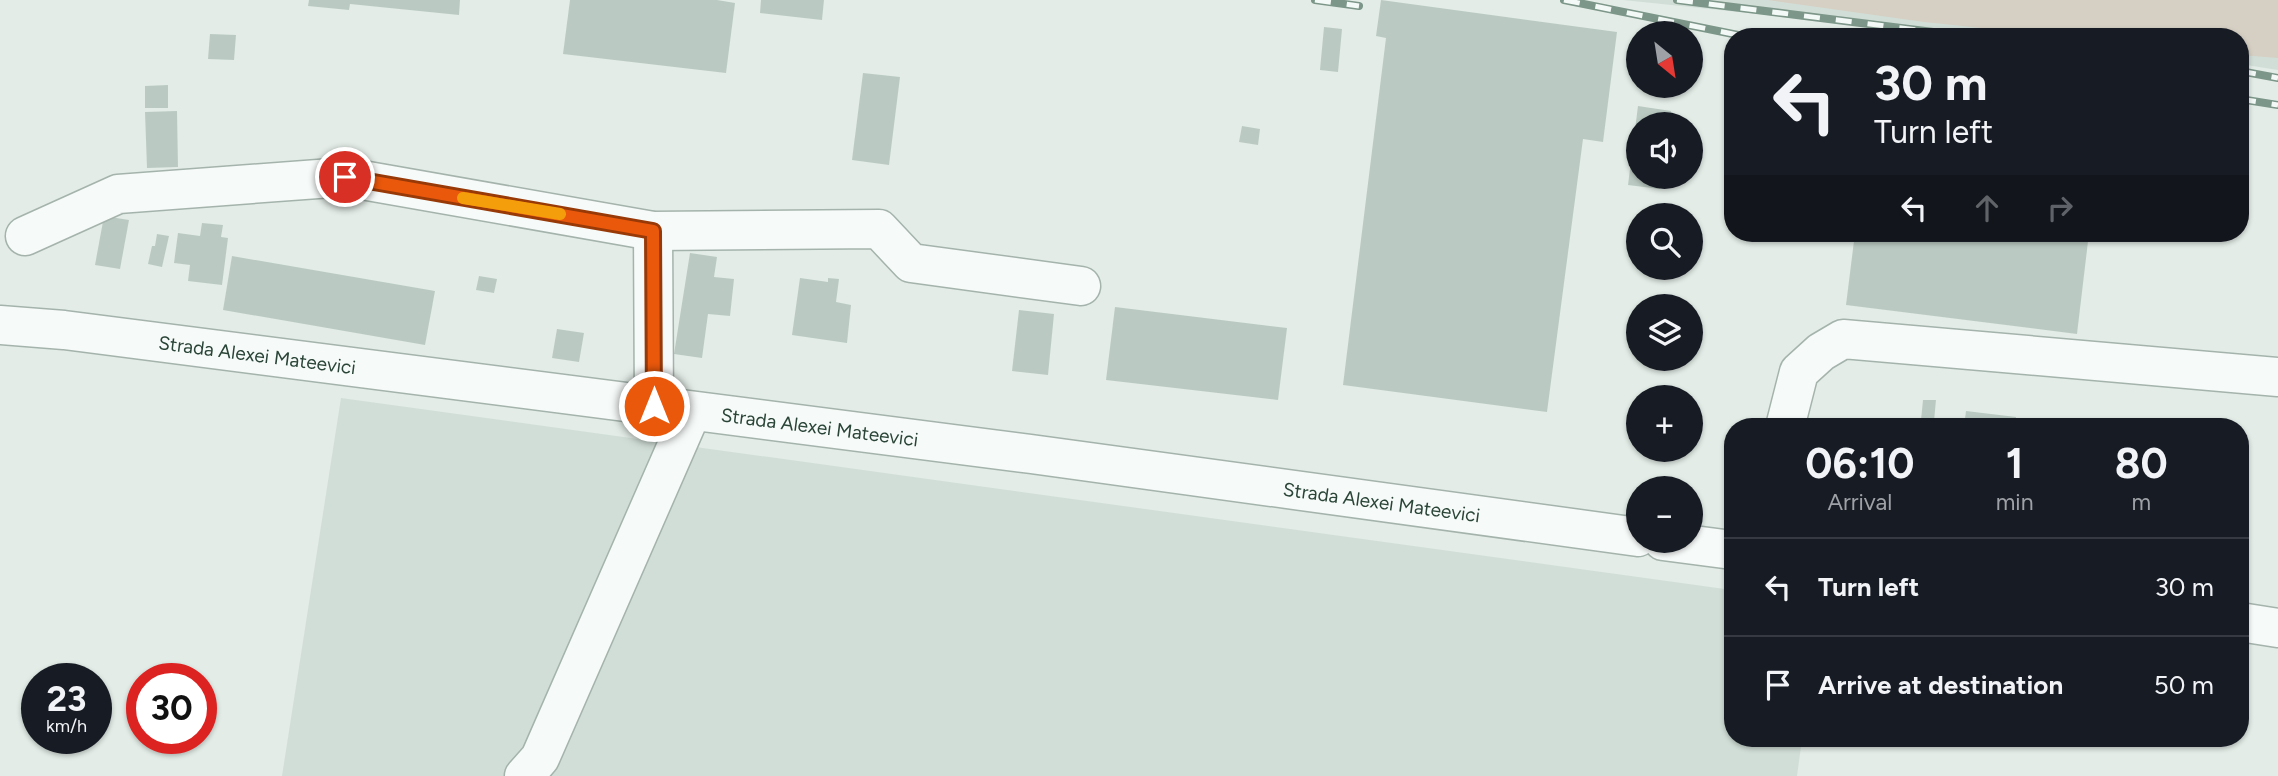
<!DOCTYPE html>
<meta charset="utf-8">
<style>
body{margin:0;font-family:Figtree,sans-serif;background:#242831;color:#f1f3f6;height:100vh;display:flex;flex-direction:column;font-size:26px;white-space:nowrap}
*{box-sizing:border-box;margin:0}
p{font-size:23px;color:#9ea1a6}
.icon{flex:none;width:38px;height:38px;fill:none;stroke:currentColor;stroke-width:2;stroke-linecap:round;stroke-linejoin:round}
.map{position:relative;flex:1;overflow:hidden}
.side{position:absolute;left:1724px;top:418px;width:525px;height:329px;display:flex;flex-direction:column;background:#171b24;border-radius:28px;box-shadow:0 2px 5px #0004}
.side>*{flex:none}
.guide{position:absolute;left:1724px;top:28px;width:525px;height:214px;border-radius:28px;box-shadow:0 2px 5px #0004;background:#171b24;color:#f1f3f6;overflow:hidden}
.needle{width:46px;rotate:150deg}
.tools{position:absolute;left:1626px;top:21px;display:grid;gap:14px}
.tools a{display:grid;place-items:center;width:77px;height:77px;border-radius:50%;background:#171b24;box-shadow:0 2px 5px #0004;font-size:35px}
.speed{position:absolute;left:21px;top:663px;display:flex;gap:14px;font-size:35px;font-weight:700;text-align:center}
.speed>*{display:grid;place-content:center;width:91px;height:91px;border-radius:50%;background:#171b24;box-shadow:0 2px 5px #0004;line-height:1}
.speed small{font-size:18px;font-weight:400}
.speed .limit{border:10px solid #d22;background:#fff;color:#111}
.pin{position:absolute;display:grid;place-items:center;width:60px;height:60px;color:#fff;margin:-30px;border:4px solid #fff;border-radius:50%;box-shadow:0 2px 7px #0007}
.me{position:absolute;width:77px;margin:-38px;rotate:0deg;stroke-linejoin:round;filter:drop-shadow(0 0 5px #0008)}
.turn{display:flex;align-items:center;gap:24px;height:147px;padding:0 35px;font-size:32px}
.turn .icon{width:91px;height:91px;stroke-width:2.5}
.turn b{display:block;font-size:49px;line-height:60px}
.lanes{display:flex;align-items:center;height:66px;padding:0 35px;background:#0003;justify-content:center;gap:35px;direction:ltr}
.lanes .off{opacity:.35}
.eta{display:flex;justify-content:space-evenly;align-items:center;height:119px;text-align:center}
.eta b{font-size:42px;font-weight:700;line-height:49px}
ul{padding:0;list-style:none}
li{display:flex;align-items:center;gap:21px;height:98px;padding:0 35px;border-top:2px solid #363941}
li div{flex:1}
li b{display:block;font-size:26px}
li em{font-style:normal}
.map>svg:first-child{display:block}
</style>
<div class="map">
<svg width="2278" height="776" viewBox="0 0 2278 776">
<rect width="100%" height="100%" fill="#e3ece7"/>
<!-- built -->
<g fill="#d1ded7">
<polygon points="1623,0 2040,0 2278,31 2278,70 2240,64 2240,37 1980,37"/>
<polygon points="341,398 1732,590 1732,738 1802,739 1797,776 282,776"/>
</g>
<!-- green -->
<polygon fill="#d6d0c4" points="1768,0 2278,0 2278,58 2240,55 2240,37 2069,37 1924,22"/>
<!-- building -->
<g fill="#bacac2">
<polygon points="309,0 460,0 459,15 350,4 349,10 308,6"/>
<polygon points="570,0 717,0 735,3 726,73 563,54"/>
<polygon points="761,0 824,0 822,20 760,13"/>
<polygon points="1381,0 1617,32 1603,142 1583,139 1547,412 1343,385 1386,38 1376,36"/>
<polygon points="1324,27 1342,29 1338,72 1320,70"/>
<polygon points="210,34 236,35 234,60 208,59"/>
<polygon points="863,73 900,77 889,165 852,160"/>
<polygon points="168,85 168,108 145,108 145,86"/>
<polygon points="1638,106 1671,111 1669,124 1638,124 1638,177 1662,177 1660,189 1628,185"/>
<polygon points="177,111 178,167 147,168 145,112"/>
<polygon points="1242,126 1260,129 1258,145 1239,142"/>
<polygon points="104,216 129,220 120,269 95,265"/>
<polygon points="202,223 223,225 221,237 228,238 222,285 188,281 190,265 174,263 178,233 200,236"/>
<polygon points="1855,233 2089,233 2077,334 1846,305"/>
<polygon points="157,234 169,236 162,267 148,264 152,246 155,246"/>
<polygon points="690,253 717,257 714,277 734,279 730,316 708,314 702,358 674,354"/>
<polygon points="232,256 435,291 425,345 223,310"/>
<polygon points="479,276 497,279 494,293 476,290"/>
<polygon points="800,278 828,282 828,278 839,279 836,302 851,305 847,343 792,335"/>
<polygon points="1115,307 1287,328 1278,400 1106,380"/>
<polygon points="1019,310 1054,314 1048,375 1012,371"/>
<polygon points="557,329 584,333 579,362 552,358"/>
<polygon points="1923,400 1936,400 1934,421 1921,420"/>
<polygon points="1966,411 2016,417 2015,427 1964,427"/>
</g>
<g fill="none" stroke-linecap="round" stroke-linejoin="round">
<!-- minor casing -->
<g stroke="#a4b3ac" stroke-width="41">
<g id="minor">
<polyline points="653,231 654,406"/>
<polyline points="25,236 118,194 345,177 653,231 879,229 911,263 1081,286"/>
<path id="s1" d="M0 325 64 330 1031 454 1638 537"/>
<polyline points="1785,427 1799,372 1821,352 1843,339 2278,377"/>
<polyline points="1663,541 1732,550"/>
<polyline points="2240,622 2278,628"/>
<polyline points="524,776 540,758 692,411"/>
</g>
</g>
<!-- minor -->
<use href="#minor" stroke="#f6faf8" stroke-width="38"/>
<!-- rail casing -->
<g stroke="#7c9689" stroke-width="8">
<g id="rail">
<polyline points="1315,0 1359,6"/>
<polyline points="1564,0 1748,37"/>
<polyline points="1677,0 1973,37"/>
<polyline points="2240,71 2278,78"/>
<polyline points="2240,99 2278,105"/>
</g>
</g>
<!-- rail -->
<use href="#rail" stroke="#f3f9f6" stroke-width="5" stroke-dasharray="16" stroke-linecap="butt"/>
</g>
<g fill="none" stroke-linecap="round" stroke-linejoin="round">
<!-- route casing -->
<g stroke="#983908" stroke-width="18">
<polyline id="route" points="345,177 653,231 654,406"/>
</g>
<!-- route -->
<use href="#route" stroke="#ea580c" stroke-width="12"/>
<!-- slow -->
<polyline stroke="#f59e0b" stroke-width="12" points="463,198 560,214"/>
</g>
<g text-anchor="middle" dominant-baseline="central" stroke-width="5" stroke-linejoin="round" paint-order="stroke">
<!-- street labels -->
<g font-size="19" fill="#2a4538" stroke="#f3f9f6">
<text stroke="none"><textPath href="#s1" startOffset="259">Strada Alexei Mateevici</textPath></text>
<text stroke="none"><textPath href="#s1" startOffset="826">Strada Alexei Mateevici</textPath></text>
<text stroke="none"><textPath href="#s1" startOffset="1393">Strada Alexei Mateevici</textPath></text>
</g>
</g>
</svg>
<div class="tools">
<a><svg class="needle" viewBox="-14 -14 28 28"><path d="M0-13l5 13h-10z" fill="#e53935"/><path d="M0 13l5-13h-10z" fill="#9ea1a6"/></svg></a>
<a><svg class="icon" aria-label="sound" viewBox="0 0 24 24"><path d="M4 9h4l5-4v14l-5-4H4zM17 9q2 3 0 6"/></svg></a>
<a><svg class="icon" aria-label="search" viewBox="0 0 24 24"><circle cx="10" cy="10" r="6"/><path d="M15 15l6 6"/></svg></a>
<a><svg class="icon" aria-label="layers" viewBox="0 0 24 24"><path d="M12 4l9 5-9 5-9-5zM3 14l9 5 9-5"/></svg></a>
<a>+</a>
<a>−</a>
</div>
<div class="speed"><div>23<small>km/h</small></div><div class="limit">30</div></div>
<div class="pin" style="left:345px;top:177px;background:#d93025"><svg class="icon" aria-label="arrive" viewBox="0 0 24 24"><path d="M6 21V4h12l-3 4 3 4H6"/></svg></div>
<svg class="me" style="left:654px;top:406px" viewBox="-20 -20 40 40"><circle r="17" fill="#ea580c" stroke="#fff" stroke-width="3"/><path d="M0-11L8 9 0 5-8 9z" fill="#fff"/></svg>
<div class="guide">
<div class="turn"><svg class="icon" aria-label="left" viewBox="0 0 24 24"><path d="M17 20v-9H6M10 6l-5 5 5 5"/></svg><div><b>30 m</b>Turn left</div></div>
<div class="lanes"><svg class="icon" aria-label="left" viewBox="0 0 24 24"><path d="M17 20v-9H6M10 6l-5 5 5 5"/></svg><svg class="icon off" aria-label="ahead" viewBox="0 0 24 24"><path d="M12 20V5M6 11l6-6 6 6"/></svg><svg class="icon off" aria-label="right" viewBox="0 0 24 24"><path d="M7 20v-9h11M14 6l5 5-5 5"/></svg></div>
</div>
<section class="side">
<div class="eta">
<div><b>06:10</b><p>Arrival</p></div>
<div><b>1</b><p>min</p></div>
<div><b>80</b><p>m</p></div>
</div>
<ul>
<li><svg class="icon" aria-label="left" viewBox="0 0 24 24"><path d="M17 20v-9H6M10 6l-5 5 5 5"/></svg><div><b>Turn left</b></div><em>30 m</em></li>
<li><svg class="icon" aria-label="arrive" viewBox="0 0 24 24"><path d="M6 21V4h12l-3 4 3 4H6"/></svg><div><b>Arrive at destination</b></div><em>50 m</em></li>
</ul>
</section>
</div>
